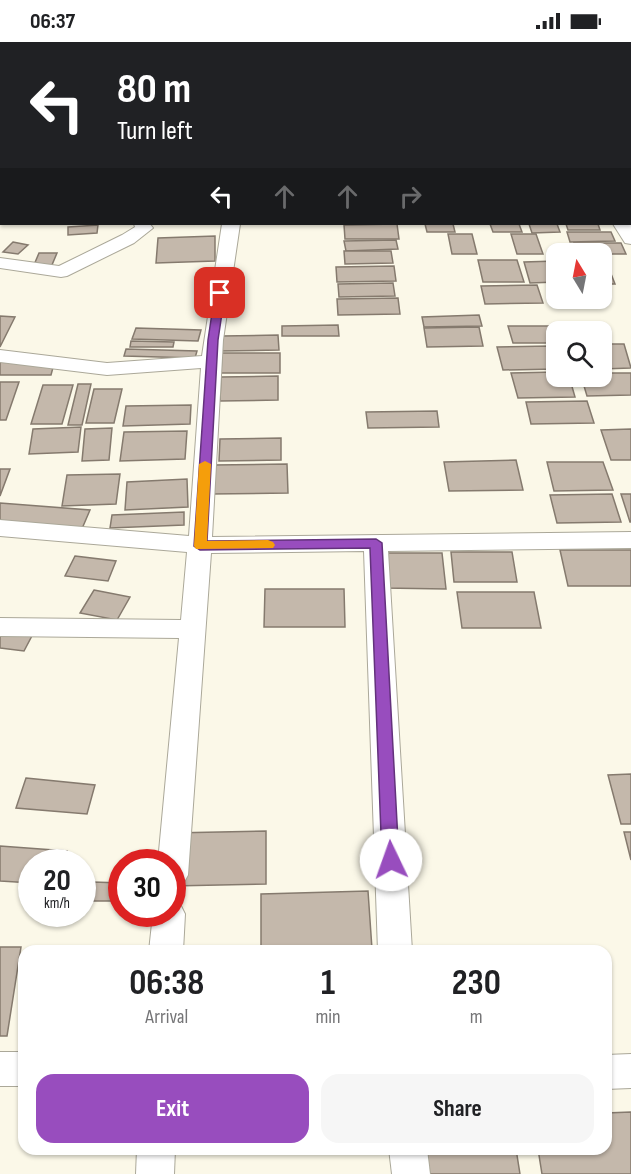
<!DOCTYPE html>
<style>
body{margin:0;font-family:"Sofia Sans Condensed",sans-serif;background:#f6f6f6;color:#202124;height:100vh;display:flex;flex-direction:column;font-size:22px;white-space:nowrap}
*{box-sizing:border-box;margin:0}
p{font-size:20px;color:#757577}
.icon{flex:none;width:33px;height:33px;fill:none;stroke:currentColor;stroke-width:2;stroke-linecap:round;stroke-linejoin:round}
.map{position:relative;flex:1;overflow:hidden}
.sheet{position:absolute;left:18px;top:903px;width:594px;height:210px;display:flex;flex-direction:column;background:#fff;border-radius:18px;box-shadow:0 2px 4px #0004}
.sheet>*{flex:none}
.hud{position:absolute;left:0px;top:0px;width:632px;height:183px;box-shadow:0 2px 4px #0004;background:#202124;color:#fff;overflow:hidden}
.needle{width:39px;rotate:350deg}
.tools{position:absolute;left:546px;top:201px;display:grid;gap:12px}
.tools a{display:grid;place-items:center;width:66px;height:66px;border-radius:12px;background:#fff;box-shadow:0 2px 4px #0004;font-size:30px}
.speed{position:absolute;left:18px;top:807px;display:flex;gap:12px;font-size:30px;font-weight:700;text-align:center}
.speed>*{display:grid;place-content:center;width:78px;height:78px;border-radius:50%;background:#fff;box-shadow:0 2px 4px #0004;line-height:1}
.speed small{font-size:15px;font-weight:400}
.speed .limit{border:9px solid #d22;background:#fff;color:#111}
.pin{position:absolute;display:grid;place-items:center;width:51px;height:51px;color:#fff;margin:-26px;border-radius:12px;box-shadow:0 3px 9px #0006}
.me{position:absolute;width:66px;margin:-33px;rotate:357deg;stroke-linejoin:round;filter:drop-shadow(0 0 4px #0008)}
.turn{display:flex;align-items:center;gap:21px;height:126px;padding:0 18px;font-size:27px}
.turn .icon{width:78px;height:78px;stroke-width:2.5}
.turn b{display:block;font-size:42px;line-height:51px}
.lanes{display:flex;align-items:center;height:57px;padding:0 18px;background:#0003;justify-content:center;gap:30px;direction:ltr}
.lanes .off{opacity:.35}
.eta{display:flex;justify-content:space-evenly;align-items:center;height:102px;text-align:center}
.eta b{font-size:36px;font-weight:700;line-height:42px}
.primary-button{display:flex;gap:12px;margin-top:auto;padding:12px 18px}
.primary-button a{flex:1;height:69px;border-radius:18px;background:#984dbe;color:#fff;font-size:24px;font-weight:700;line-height:69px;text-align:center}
.primary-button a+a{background:#f6f6f6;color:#202124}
.status{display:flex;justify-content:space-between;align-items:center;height:42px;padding:0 30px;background:#fff;direction:ltr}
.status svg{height:16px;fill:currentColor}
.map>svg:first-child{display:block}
</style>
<div class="status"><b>06:37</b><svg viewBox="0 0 49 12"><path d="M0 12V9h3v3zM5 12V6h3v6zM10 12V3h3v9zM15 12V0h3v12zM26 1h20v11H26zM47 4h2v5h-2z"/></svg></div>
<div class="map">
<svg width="631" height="1132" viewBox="0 0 631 1132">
<rect width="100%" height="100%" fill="#fbf8e8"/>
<!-- building -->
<g fill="#c4b8ab" stroke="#857a6e" stroke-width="1.5">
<polygon points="397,182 399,197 345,197 344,183"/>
<polygon points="425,182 453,182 455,190 427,190"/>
<polygon points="490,182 519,182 522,190 493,190"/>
<polygon points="529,182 557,182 560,190 532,191"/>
<polygon points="566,182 598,182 600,188 568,188"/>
<polygon points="98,183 97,191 68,193 68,185"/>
<polygon points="567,190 611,190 615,199 570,200"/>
<polygon points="448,192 472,192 477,212 452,212"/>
<polygon points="511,192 536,192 543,212 517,212"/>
<polygon points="215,194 215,219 156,221 158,196"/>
<polygon points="396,198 398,207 346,209 344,199"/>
<polygon points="13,200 28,203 18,212 3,210"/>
<polygon points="574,201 621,201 626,212 577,212"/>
<polygon points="344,209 391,209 393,221 345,222"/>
<polygon points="39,211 57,211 49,230 31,230"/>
<polygon points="478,218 517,218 524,240 483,240"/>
<polygon points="556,219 556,240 530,241 524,220"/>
<polygon points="602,219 606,219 615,242 602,242"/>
<polygon points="394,224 396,239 337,240 336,225"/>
<polygon points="393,241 395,254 339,255 338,242"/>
<polygon points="537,243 543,261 485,262 481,244"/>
<polygon points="398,256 400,272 338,273 337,257"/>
<polygon points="479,273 482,284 424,285 422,275"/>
<polygon points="0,274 15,275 0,305"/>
<polygon points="338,283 339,294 282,294 282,284"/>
<polygon points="508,284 560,284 562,290 556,290 556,301 513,301"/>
<polygon points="479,285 483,304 427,305 424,286"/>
<polygon points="136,286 201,288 198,299 132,297"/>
<polygon points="278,293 279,308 221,309 222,294"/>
<polygon points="131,299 174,300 173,305 130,305"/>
<polygon points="602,302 624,302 631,326 602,327"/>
<polygon points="550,304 556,327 503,328 497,305"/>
<polygon points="126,307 197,309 195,316 124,314"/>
<polygon points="222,311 280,311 280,331 221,331"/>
<polygon points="0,318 55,318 51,333 0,333"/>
<polygon points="556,330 556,334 569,334 575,355 518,356 511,331"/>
<polygon points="602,331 631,331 631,353 587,354 581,334 602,334"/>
<polygon points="278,334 278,358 220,359 221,335"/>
<polygon points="0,340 19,340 6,378 0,378"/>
<polygon points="78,342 91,342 82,383 68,383"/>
<polygon points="43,343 73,343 62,382 31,382"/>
<polygon points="94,347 122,347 114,381 86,381"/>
<polygon points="587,359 594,381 531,382 526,360"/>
<polygon points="191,363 190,382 123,384 126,364"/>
<polygon points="437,369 439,385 368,386 366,370"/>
<polygon points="81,385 78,410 29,412 33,387"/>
<polygon points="112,386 109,418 82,419 85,387"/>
<polygon points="631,387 631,418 611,418 601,388"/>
<polygon points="187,389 185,417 120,419 124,390"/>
<polygon points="281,396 281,418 219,419 220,397"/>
<polygon points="516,418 523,448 449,449 444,420"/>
<polygon points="547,420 603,420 613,448 554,449"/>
<polygon points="287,422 288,451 211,452 213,423"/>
<polygon points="0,427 10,427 0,454"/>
<polygon points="120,432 116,462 62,464 67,433"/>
<polygon points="187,437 188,465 125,468 127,440"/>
<polygon points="612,452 621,480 557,481 550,453"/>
<polygon points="621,452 631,452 631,480 630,480"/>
<polygon points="0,461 90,468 81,489 0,483"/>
<polygon points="184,470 184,483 110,486 112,473"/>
<polygon points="560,508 631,508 631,544 568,544"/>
<polygon points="451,510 512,510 517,540 454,540"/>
<polygon points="381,511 442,511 446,547 384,546"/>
<polygon points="75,514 116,519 108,539 65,534"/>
<polygon points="265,547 344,547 345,585 264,585"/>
<polygon points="94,548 130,555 117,578 80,571"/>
<polygon points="457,550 534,550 541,586 462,586"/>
<polygon points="0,583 35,588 24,609 0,606"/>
<polygon points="631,732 631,782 621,782 608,733"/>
<polygon points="26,736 95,743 87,772 16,766"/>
<polygon points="266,789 266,842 172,844 172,820 169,820 171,791"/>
<polygon points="624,790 631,790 631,818"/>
<polygon points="0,804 67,809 64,820 32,820 32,841 0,839"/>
<polygon points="93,840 122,841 122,859 90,859"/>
<polygon points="368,849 372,907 261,909 261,852"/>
<polygon points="0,905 21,905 7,994 0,994"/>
<polygon points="631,1070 631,1132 542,1132 538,1107 606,1107 606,1071"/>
<polygon points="422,1107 516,1107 520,1132 424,1132"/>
</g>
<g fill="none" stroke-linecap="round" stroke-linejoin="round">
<!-- street casing -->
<g stroke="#aba899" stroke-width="2">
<g id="street">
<polygon points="167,0 181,0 181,2 168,2"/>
<rect x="630" y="32" width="1" height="8"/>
<rect x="630" y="65" width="1" height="8"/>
<rect x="0" y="81" width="2" height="9"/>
<rect x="0" y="148" width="2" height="10"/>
<rect x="630" y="151" width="1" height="10"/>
<polygon points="630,181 631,183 631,202 625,201 613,182"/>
<polygon points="134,182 150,182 153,186 134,201 67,234 61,235 0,226 0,216 59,224 122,193 135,185"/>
<polygon points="222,182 240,182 223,298 212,495 631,490 631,506 388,509 412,909 378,909 364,509 211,511 188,833 183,842 172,846 172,820 158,820 179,596 0,594 0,576 181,578 187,510 0,494 0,478 189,494 201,326 107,333 0,320 0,308 107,321 202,314"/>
<polygon points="172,859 180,862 185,872 183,909 149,909 153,872 172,872"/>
<rect x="0" y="1010" width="24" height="34"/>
<polygon points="631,1012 631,1046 606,1047 606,1013"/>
<polygon points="137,1107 175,1107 174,1132 136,1132"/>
<polygon points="389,1107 427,1107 430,1132 392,1132"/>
</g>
</g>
<!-- secondary casing -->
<g stroke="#aba899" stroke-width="3">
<g id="secondary">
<polygon points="148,0 174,0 147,2"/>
<rect x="0" y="16" width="2" height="10"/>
</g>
</g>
<!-- street -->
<use href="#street" fill="#fff" fill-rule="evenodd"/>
<!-- secondary -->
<use href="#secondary" fill="#fff" fill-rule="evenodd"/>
</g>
<!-- route -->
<polygon fill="#984dbe" stroke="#63327c" stroke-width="1.5" points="220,248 225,251 218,298 207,499 376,497 382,501 399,818 396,823 391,825 385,823 382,818 370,506 200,508 194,504 208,298 215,251"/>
<!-- slow -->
<polygon fill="#f59e0b" points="205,419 211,422 207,499 268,498 273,500 275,503 273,506 196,507 194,504 199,422"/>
</svg>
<div class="tools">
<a><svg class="needle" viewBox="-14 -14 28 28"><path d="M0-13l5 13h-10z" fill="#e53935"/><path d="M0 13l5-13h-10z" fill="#757577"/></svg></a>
<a><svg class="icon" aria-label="search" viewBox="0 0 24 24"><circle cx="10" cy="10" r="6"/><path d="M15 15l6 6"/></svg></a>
</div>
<div class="speed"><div>20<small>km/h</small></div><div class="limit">30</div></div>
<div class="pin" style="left:220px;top:251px;background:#d93025"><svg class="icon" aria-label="arrive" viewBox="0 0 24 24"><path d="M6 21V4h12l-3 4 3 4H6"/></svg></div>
<svg class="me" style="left:391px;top:818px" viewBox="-20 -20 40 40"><circle r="19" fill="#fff"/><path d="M0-13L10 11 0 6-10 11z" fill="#984dbe"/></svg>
<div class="hud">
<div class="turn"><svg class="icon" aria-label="left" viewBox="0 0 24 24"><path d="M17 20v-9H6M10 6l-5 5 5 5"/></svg><div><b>80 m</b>Turn left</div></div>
<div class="lanes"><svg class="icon" aria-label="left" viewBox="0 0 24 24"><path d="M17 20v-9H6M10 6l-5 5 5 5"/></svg><svg class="icon off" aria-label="ahead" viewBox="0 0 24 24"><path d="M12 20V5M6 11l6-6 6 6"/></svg><svg class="icon off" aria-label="ahead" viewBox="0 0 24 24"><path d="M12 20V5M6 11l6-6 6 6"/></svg><svg class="icon off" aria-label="right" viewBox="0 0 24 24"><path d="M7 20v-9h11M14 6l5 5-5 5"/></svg></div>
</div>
<section class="sheet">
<div class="eta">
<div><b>06:38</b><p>Arrival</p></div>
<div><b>1</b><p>min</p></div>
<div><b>230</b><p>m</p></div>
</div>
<div class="primary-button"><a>Exit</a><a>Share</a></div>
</section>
</div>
